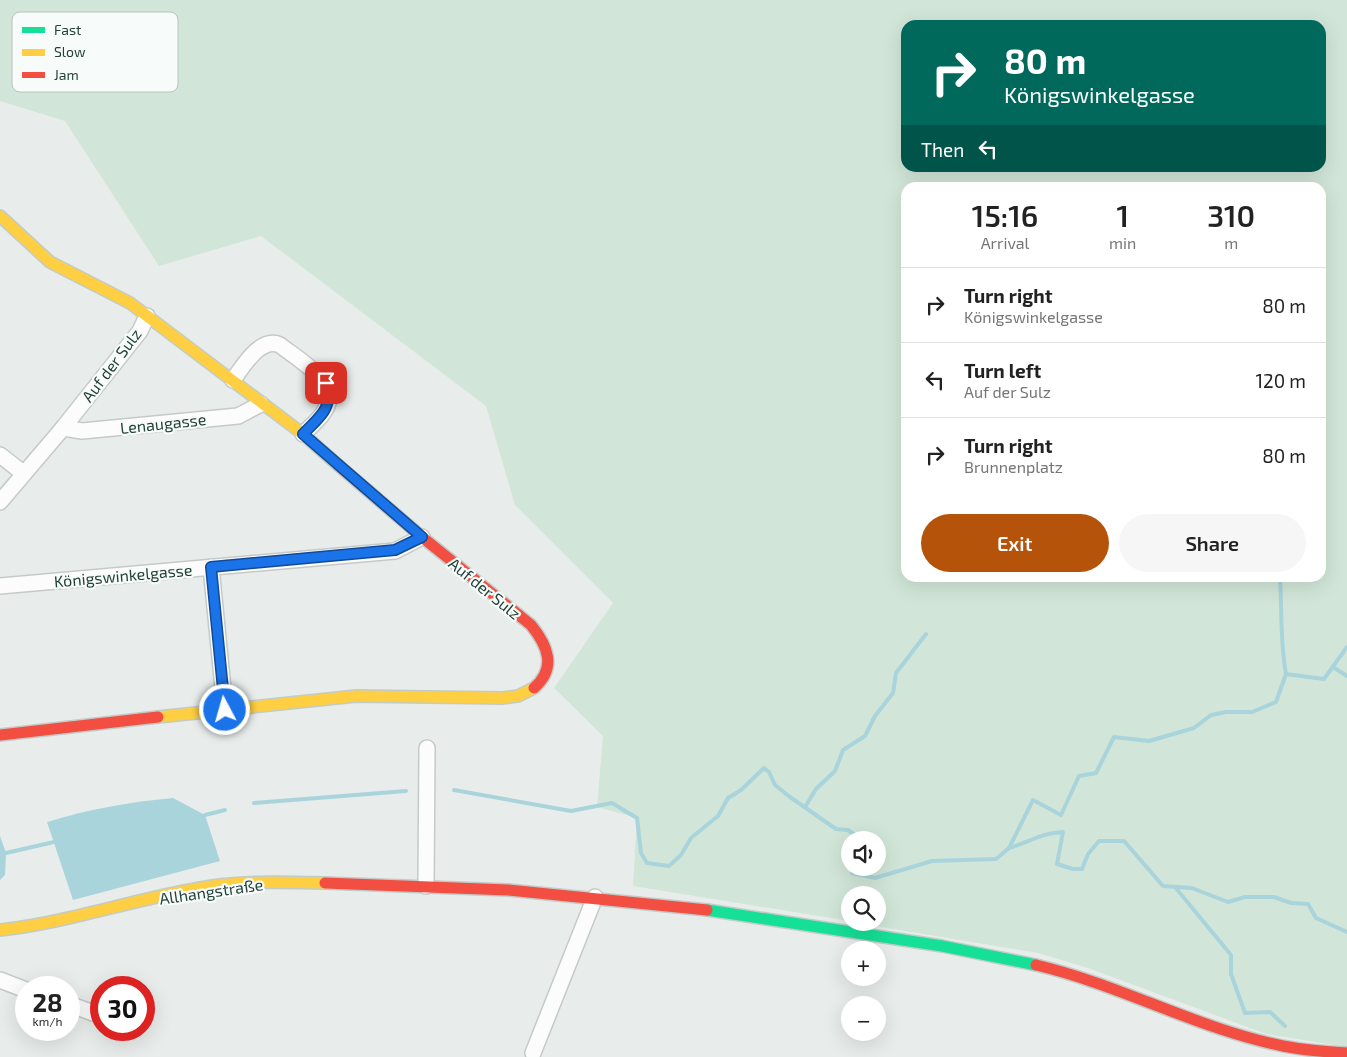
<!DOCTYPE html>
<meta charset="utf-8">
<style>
body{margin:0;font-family:"Exo 2",sans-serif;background:#f6f6f6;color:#222;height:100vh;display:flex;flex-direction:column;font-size:19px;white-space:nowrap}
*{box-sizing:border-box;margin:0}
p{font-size:16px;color:#767676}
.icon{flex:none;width:28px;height:28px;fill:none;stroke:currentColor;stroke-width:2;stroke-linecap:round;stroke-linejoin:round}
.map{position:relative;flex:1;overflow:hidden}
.panel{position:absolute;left:901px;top:182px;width:425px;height:400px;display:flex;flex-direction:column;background:#fff;border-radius:15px;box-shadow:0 5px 20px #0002}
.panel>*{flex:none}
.guide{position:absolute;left:901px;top:20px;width:425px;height:152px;border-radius:15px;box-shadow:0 5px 20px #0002;background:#00695c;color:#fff;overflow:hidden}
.tools{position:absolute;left:841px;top:831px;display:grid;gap:10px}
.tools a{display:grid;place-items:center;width:45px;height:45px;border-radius:50%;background:#fff;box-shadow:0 5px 20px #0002;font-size:25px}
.speed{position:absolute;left:15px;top:976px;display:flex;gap:10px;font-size:25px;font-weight:700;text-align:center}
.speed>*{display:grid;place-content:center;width:65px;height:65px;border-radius:50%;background:#fff;box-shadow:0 5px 20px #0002;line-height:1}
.speed small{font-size:12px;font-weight:400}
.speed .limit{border:8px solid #d22;background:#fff;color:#111}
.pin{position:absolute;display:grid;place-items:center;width:42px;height:42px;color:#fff;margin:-21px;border-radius:10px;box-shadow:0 2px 8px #0006}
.me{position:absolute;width:55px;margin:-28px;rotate:354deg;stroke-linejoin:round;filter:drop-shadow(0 0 4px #0008)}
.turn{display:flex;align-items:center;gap:18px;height:105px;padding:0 20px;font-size:22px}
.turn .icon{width:65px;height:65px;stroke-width:2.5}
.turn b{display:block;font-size:35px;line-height:42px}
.then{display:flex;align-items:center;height:48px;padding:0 20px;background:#0003;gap:10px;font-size:19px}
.eta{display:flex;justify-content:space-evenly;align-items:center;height:85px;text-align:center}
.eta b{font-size:30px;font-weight:600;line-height:35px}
.button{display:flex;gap:10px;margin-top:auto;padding:10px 20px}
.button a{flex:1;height:58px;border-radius:30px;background:#b45309;color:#fff;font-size:20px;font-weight:600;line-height:58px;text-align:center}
.button a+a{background:#f6f6f6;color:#222}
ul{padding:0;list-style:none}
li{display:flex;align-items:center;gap:15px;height:75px;padding:0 20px;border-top:1px solid #e0e0e0}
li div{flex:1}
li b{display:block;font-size:19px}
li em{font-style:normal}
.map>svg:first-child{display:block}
</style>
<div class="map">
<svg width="1347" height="1057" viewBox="0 0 1347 1057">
<rect width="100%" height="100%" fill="#e8edeb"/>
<!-- green -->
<path fill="#d1e6d8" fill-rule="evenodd" d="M0 0H1347V1047L1266 1034 1088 968 1038 953 857 923 878 922V895H850V921L633 886 637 818 597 807 603 736 554 688 613 603 515 505 486 406 261 236 159 266 65 121 0 101ZM906 25H1321V168H906ZM906 188H1321V578H906ZM850 840H878V868H850Z"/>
<!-- water -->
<g fill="#a9d4db">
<path d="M173 798 205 815 220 861 73 900 47 822C89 809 130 802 173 798Z"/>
<polygon points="0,836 6,853 5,875 0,880"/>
</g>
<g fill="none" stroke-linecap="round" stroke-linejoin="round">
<!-- stream -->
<g stroke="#a9d4db" stroke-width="4">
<path d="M1280 578C1282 610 1280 642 1286 674"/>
<polyline points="1333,667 1347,676"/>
<polyline points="454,790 571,811 612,803 637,818 641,853 647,863 669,866 681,855 691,838 718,816 728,798 741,790 764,768 769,772 775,785 790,797 836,829 848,830 862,840"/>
<polyline points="254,803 406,791"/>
<polyline points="805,807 816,789 835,771 843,750 865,736 875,716 893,693 896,673 926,634"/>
<polyline points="205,815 225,810"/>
<path d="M1009 848C1030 842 1040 833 1063 832L1057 864 1073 869H1082L1088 854 1099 841H1124L1163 886 1192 888 1228 902 1245 897H1274L1291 903 1308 904 1316 918 1347 932"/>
<polyline points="6,853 54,842"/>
<polyline points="853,868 852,873 875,878 932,861 996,859 1009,848 1033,800 1061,815 1079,776 1096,773 1114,737 1149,741 1194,728 1211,715 1226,712 1252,712 1276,702 1286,674 1324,679 1347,647"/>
<polyline points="1175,887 1231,955 1231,974 1245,1013 1270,1012 1285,1026"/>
</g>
<!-- street casing -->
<g stroke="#c5cac8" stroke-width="18">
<g id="street">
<path d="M233 380C242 368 260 336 280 345 297 359 340 382 326 408 322 418 310 427 303 434"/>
<polyline points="63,428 82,431 238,416 261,404"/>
<polyline points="0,455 23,473"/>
<polyline points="0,502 63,428 140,331 147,316"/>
<polyline points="211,567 225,709"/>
<polyline points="0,586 395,551 422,537"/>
<polyline points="426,886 427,748"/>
<polyline points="0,980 26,990"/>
<polyline points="69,1004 93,1013"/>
<polyline points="533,1053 595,897"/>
</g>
</g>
<!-- fast casing -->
<g stroke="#c3cbc8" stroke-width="14">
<polyline id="fast" points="707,910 942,946 1036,965"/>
</g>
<!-- slow casing -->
<g stroke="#c3cbc8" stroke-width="14">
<g id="slow">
<polyline points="0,216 50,262 130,303 303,434 338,465"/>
<polyline points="158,717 356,696 502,698 518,696 534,688"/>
<path d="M0 930C72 922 140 897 212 886 249 881 287 882 325 883"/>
</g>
</g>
<!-- jam casing -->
<g stroke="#c3cbc8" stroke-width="14">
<g id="jam">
<path d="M338 465 422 537 531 625C548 646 557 668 534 688"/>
<polyline points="0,735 158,717"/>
<polyline points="325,883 508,890 707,910"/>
<path d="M1036 965C1121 985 1198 1029 1283 1046 1304 1050 1325 1052 1347 1053"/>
</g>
</g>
<!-- street -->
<use href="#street" stroke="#fcfcfc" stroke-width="15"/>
<!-- fast -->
<use href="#fast" stroke="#16e098" stroke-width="11"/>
<!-- slow -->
<use href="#slow" stroke="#ffcf43" stroke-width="11"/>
<!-- jam -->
<use href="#jam" stroke="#f24e42" stroke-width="11"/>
</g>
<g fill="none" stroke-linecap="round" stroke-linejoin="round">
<!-- route casing -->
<g stroke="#114b97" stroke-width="12">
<path id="route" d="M225 710 211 567 395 550 422 537 303 434C319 417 334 409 326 383"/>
</g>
<!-- route -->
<use href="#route" stroke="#1a73e8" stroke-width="9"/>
</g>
<g text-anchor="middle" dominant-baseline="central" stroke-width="4.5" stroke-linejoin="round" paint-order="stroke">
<!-- street labels -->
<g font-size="16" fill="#24423a" stroke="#f7fbf9">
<text transform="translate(111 365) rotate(-53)">Auf der Sulz</text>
<text transform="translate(163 423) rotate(-6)">Lenaugasse</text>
<text transform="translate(123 575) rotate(-5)">Königswinkelgasse</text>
<text transform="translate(485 588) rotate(39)">Auf der Sulz</text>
<text transform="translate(211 891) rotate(-8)">Allhangstraße</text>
</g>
</g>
<!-- legend -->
<rect x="12" y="12" width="166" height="80" rx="8" fill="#f7fbf9" stroke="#b8c4c0" stroke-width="1"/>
<rect x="22" y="27" width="23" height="6" fill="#16e098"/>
<rect x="22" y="49" width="23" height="7" fill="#ffcf43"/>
<rect x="22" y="72" width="23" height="6" fill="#f24e42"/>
<g font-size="14" fill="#24423a">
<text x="54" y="35">Fast</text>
<text x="54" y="57">Slow</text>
<text x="54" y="80">Jam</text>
</g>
</svg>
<div class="tools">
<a><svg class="icon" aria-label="sound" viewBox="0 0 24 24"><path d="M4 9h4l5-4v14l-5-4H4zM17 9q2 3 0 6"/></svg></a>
<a><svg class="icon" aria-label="search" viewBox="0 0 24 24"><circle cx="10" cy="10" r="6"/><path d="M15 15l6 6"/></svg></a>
<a>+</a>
<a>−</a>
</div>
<div class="speed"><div>28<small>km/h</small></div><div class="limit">30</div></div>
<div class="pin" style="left:326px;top:383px;background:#d93025"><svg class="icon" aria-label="arrive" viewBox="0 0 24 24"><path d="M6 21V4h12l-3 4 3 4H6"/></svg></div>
<svg class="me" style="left:225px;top:710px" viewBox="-20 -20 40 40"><circle r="17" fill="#1a73e8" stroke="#fff" stroke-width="3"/><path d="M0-11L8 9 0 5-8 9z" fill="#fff"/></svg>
<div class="guide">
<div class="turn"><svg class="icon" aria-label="right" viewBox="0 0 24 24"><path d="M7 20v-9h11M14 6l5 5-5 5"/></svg><div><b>80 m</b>Königswinkelgasse</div></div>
<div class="then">Then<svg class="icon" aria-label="left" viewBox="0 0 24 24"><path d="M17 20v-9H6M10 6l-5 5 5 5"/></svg></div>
</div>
<section class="panel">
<div class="eta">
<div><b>15:16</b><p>Arrival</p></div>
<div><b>1</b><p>min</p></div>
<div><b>310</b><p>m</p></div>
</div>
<ul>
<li><svg class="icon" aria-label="right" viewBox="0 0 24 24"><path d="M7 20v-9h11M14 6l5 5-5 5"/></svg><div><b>Turn right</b><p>Königswinkelgasse</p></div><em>80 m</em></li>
<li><svg class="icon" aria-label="left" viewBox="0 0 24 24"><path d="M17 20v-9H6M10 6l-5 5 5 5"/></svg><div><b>Turn left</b><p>Auf der Sulz</p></div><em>120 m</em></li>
<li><svg class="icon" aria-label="right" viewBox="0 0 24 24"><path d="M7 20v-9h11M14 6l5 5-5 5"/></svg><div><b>Turn right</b><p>Brunnenplatz</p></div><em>80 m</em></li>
</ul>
<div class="button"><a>Exit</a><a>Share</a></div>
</section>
</div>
